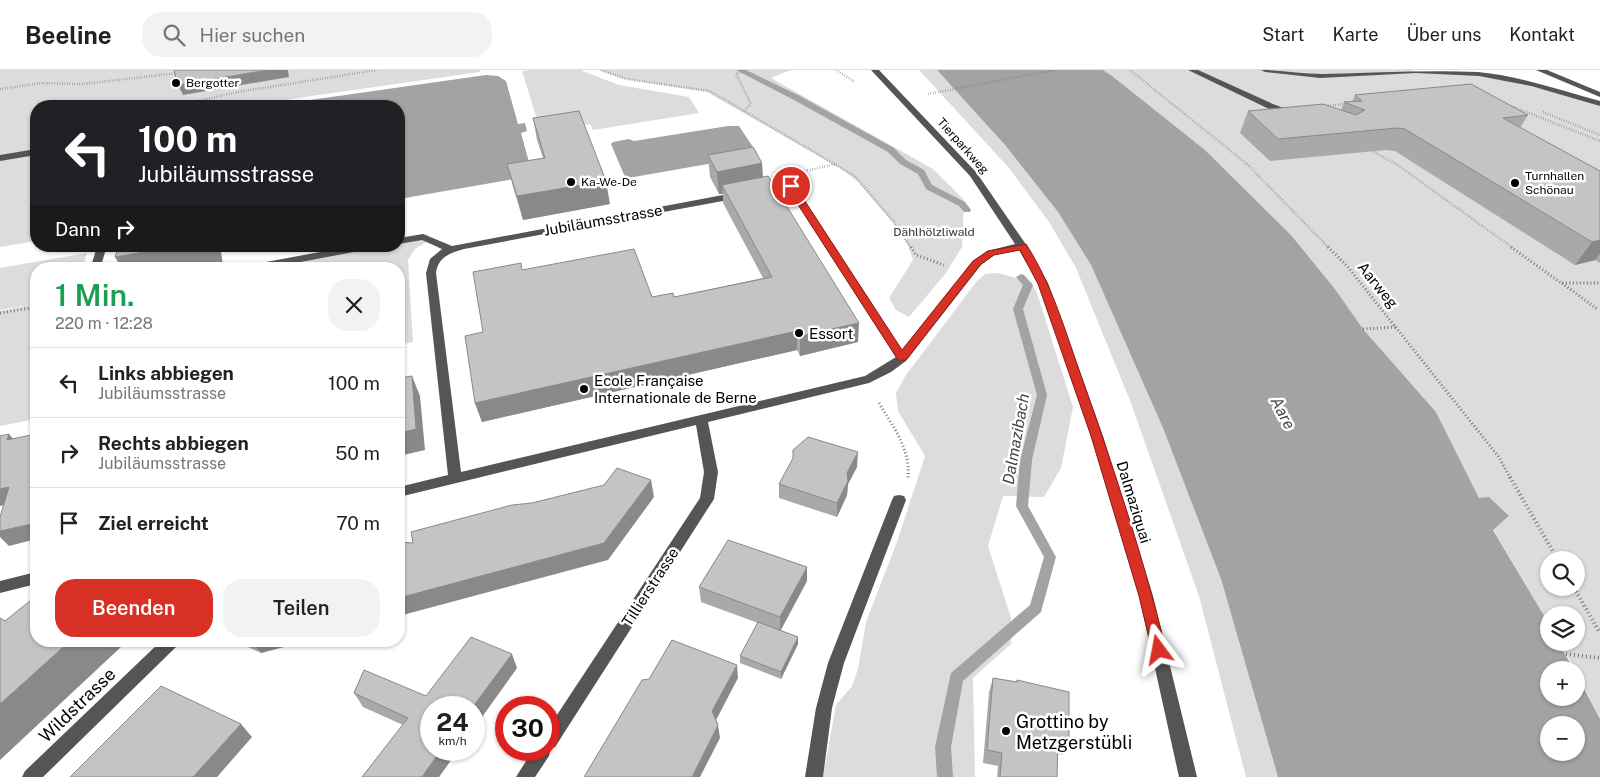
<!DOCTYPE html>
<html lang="de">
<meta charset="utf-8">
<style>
body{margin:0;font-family:"Public Sans",sans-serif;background:#f2f2f2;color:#222;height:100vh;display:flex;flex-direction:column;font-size:19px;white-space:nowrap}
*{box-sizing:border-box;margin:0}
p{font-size:16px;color:#767676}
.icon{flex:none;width:28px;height:28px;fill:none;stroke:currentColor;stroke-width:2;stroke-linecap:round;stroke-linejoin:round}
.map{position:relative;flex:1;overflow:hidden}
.sheet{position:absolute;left:30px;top:192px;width:375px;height:385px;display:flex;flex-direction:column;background:#fff;border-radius:20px;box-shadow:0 1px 4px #0004}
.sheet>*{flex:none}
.guide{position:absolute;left:30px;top:30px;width:375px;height:152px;border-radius:20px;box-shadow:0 1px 4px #0004;background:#202124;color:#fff;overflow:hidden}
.tools{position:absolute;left:1540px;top:481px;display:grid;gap:10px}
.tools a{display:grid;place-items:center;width:45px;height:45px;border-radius:50%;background:#fff;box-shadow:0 1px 4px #0004;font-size:25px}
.speed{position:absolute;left:420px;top:626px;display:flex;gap:10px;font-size:25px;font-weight:700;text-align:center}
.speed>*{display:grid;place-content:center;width:65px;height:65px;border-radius:50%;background:#fff;box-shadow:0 1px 4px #0004;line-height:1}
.speed small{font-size:12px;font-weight:400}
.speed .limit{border:8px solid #d22;background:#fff;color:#111}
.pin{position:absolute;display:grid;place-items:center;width:42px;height:42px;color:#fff;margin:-21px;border:2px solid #fff;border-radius:50%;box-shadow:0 1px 5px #0007}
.me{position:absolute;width:55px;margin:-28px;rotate:347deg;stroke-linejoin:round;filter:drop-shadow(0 0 4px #0008)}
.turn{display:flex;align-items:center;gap:18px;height:105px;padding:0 25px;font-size:22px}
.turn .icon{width:65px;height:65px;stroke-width:2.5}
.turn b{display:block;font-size:35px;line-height:42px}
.then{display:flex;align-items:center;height:48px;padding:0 25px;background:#0003;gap:10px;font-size:19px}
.round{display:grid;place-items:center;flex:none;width:52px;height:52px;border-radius:20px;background:#f2f2f2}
.overview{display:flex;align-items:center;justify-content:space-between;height:85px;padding:0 25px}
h1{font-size:30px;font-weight:600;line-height:38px;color:#1e9e55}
.action{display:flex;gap:10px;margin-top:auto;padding:10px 25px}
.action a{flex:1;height:58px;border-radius:20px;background:#d93025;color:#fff;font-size:20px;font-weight:600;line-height:58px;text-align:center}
.action a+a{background:#f2f2f2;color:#222}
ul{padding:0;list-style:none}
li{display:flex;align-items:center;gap:15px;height:70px;padding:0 25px;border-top:1px solid #e0e0e0}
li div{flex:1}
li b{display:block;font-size:19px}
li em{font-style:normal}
header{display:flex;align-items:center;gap:30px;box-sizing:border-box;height:70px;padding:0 25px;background:#fff;border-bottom:1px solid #e0e0e0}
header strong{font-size:24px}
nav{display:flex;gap:28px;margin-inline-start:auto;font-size:18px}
.search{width:350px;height:45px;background:#f2f2f2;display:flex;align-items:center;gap:12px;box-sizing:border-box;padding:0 18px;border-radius:20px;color:#767676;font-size:19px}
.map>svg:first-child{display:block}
</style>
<header>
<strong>Beeline</strong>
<div class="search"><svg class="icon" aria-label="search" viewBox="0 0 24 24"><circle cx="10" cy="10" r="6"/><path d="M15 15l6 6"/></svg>Hier suchen</div>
<nav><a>Start</a><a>Karte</a><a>Über uns</a><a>Kontakt</a></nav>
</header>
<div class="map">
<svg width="1600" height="707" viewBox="0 0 1600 707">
<rect width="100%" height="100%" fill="#fff"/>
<!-- green -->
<g fill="#dcdcdc" fill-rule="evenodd">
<polygon points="0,0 480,0 480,2 241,36 36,36 36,171 0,177"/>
<polygon points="530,0 580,0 619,15 689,27 699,43 593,60 590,54 541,62 522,1"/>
<polygon points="598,0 791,0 771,8 933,99 964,130 962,177 946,203 909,247 896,240 889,228 913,190 908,175 893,153 858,112 841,99 707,22 624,9"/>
<polygon points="919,0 937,0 1005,75 1058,142 1091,195 1163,358 1221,509 1278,707 1246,707 1199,526 1131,333 1076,198 1049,152 1009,98"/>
<path d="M1103 0H1411C1428 6 1446 0 1464 3 1511 10 1555 22 1600 35V649L1576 600 1559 573 1576 572V545H1549V554L1493 459 1509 447 1479 428 1436 342 1363 259 1335 219 1291 165 1205 80ZM1549 490H1576V518H1549Z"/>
<polygon points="428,164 428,171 415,179 408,190 413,272 399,275 399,199 235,199 360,176 399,176 399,169"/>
<polygon points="87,183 82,199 36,199 36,234 0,240 0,198"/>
<polygon points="998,203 1031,212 1037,223 1073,337 1061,398 1044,427 1003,426 988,476 1011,548 1011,574 973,608 975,707 823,707 836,635 852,616 858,599 866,552 897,472 925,386 898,341 896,323 906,305 977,211 985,204"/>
<polygon points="36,234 36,349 0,356 0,241"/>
</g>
<!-- water -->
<g fill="#a3a3a3" fill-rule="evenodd">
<path d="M937 0H1103L1112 6 1205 80 1291 165 1335 219 1363 259 1436 342 1479 428 1489 427 1509 446 1493 460 1549 554V572L1559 573 1574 600H1549V628H1576V603L1600 649V707H1278L1221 509 1163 358 1091 195 1058 142 1005 75ZM1549 655H1576V682H1549Z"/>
<polygon points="486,5 498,6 506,11 518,54 525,53 527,61 521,63 530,96 514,109 399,129 399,36 268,36"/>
<polygon points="728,56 739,56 757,83 748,87 628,108 625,107 611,74 613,72 629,69 634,71"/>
</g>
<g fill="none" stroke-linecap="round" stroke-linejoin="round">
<!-- stream -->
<g fill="#a3a3a3" fill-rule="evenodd">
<polygon points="736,0 746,0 800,26 894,78 906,90 924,100 932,115 965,132 971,140 970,142 964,142 959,136 926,119 918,104 900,94 888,82 794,30"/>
<polygon points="1021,204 1024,205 1033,215 1023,239 1047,325 1032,390 1028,436 1056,487 1041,542 963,611 951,677 953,707 937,707 935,677 951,603 1030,535 1044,487 1016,436 1020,390 1037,325 1013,239 1023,215 1016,207"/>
</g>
<!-- path-far2 -->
<g stroke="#777" stroke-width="2.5" stroke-dasharray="0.5 2" stroke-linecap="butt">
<polyline points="601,0 626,9 710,21 855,106 895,153 911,178"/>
<polyline points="836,0 855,12"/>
<polyline points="1130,0 1247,94 1329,178"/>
<polyline points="0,19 42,13 82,14 178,3"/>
<polyline points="928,24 1055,0"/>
<polyline points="1506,34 1600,71"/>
<polyline points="175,36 238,22 377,0"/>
<polyline points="1323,36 1347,34"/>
<polyline points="744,41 751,34 736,4 745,0"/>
<polyline points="1543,42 1600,65"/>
<polyline points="1372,81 1396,94 1513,178"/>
<polyline points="805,101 836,94"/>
</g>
<!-- path-far1 -->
<g stroke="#777" stroke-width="3" stroke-dasharray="1 2.5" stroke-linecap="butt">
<polyline points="911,177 916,185 944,195"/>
<polyline points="1328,177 1347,196 1498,386 1511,409"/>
<polyline points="1511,177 1561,213 1600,213"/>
<polyline points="1562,213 1597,239"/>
<polyline points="0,243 36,237"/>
<polyline points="1363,259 1397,257"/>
<path d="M879 333C893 357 911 379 908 409"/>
</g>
<!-- path -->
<g stroke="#777" stroke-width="4" stroke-dasharray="1 3" stroke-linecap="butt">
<polyline points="1510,407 1558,490"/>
<polyline points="1574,518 1600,563"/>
<polyline points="1566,584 1600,588"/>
</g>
<!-- minor -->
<g fill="#555" fill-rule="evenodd">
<path d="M871 0H879L976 102 1027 176 1048 213 1103 366 1153 526 1197 707H1179L1139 526 1091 366 1038 213 1019 180 994 185 981 195 906 291 891 302 869 313 708 352 718 402 714 429 555 677 551 678 549 686 535 707H516L533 680H549V657L700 428 704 402 696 355 399 427V417L448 405 426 203 430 189 442 179 422 170 399 174V168L423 164 452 176 739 122 744 125 739 128 464 179C450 183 438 187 436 203L461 402 865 306 896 287 788 119 758 125 753 122 755 120 794 114 902 280 973 191 987 181 1015 174 970 106Z"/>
<polygon points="1188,0 1198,0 1273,34 1297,43 1293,46 1267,38"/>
<path d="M1261 0C1281 0 1302 4 1322 4 1374 3 1426 0 1478 2 1520 6 1560 20 1600 31V36L1531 16 1479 6 1416 3 1320 8 1265 2Z"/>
<polygon points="1536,0 1547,0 1600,22 1600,27"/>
<polygon points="36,79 36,85 0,91 0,85"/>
<polygon points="352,176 375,176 370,179 263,199 240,199 245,196"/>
<polygon points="97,177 105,177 106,179 100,199 90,199"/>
<polygon points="899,425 904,426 906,430 844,593 832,638 823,707 805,707 816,638 828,593 892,430 894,426"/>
<polygon points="36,502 36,514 0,523 0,511"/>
<polygon points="161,571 180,571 177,576 43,707 22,707 25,701"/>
</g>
</g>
<!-- wall -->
<g fill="#a9a9a9">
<polygon points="1355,25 1528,45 1520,58 1600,101 1600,193 1595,190 1575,195 1395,81 1386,80 1270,91 1240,63 1248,41 1341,40 1344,32 1352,32"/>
<polygon points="533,48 610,134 523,150 513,117 507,94 543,88 537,70"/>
<polygon points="708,85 762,93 763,107 858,272 800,286 797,280 482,352 475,333 483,262 523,200 652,227 674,227 763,208 723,133 723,124 719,124 710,107"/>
<polygon points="793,380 857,397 848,414 847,425 837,447 779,428 779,414 793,389"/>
<polygon points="807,511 781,560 798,574 781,609 740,593 740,586 758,553 701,532 699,517"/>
<polygon points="235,571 306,571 261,583"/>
<polygon points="517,598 474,658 474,638 458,680 439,707 362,707 403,655 363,637 354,623 426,626"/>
<polygon points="993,608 1016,612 1017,610 1069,672 1063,685 1057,684 1057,707 997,707 998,696 983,693 989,622"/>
</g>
<!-- shaded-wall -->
<g fill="#898989">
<polygon points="268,0 288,0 289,7 183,25 178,15"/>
<polygon points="762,93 763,116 722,115 723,124 719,124 717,102"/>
<polygon points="606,111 610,134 523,150 517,126"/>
<polygon points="1600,170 1600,183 1595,190 1575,195 1592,172"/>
<polygon points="180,176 220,176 223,195 200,199 122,199 115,187"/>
<polygon points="859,253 858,272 800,286 800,266"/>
<polygon points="797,261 797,280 482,352 475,333"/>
<polygon points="412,306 420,326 425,380 399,386 399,363"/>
<polygon points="9,364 21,378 7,370"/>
<polygon points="858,382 857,397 848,414 847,425 837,447 837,433 847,403"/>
<polygon points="651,410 654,427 608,490 399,546 399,528"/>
<polygon points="9,417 21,431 0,436 0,419"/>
<polygon points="36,453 36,469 9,476 0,467 0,461"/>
<polygon points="807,497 807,511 780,561 780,547"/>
<polygon points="798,567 798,574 781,609 781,602"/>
<polygon points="70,571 123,571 119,575 121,577 0,690 0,634"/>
<polygon points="252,571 306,571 261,583"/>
<polygon points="512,584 517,598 474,658 474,638 472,638"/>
<polygon points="737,595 738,608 714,654 712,641"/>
<polygon points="241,654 252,667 217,707 193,707"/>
<polygon points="718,655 720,668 700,707 692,707"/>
<polygon points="441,680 458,680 439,707 422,707"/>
</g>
<!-- building -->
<g fill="#c4c4c4" stroke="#898989">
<polygon points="174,0 268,0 178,15"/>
<polygon points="1471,14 1528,45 1503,48 1600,101 1600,170 1592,172 1405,59 1397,58 1278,69 1248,41 1323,34 1356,45 1365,40 1344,32 1362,31 1355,25"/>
<polygon points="579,41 606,111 517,126 507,94 545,88 533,48"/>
<polygon points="753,77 762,93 717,102 708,85"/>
<polygon points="768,106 859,253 800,266 797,261 475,333 465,266 483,262 473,202 521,193 522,200 634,179 652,227 673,223 674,227 772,207 722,115"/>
<polygon points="119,176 180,176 115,187"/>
<polygon points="412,306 416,359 399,363 399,308"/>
<polygon points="9,364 7,370 36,364 36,453 0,461 0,447 9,417 0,419 0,366"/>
<polygon points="808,367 858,382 847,403 848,411 837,433 779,414 793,388 793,380"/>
<polygon points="617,398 651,410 604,473 399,528 399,472 413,473 411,462 512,435 532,433 604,415"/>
<polygon points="728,470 807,497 780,547 699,517"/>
<polygon points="36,526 36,571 70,571 0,634 0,548 5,551"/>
<polygon points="758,552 798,567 781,602 740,586"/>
<polygon points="471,567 512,584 472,638 431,638 431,680 441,680 422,707 362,707 408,648 354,623 364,600 426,626"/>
<polygon points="672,570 737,595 712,641 718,655 692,707 584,707 642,610 649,609"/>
<polygon points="993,608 1017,612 1017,610 1069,622 1069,672 1058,670 1057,707 1000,707 1002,683 987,680"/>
<polygon points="161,616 241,654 193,707 70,707"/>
</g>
<!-- route -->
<path fill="#d93025" stroke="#8d1f18" d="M791 113 795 116 902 280 973 191 988 181 1026 174C1053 216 1066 264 1083 311 1114 399 1144 489 1166 580L1164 585 1159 587 1154 585 1152 580 1139 526 1091 366 1038 214 1020 180 994 185 980 195 906 290H898L786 116Z"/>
<!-- markers -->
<g fill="#000" stroke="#fff" stroke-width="2">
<circle cx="176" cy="13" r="5"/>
<circle cx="571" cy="112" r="5"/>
<circle cx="1515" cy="113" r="5"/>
<circle cx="799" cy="263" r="5"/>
<circle cx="584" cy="319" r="5"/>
<circle cx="1006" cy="661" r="5"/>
</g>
<g text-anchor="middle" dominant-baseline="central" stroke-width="5" stroke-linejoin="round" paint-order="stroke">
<!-- far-poi labels -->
<g font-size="12" fill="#000" stroke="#fff" text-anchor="start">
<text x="186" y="13">Bergotter</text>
<text x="1525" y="106">Turnhallen<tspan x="1525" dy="14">Schönau</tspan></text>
<text x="581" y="112">Ka-We-De</text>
</g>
<!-- far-street labels -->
<g font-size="12" fill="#000" stroke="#fff">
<text transform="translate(963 76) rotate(48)">Tierparkweg</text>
</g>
<!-- far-park labels -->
<g font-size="12" fill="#333" stroke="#fff">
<text x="934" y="162">Dählhölzliwald</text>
</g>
<!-- street labels -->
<g font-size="15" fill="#000" stroke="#fff">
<text transform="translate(603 150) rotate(-10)">Jubiläumsstrasse</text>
<text transform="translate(1378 215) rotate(51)">Aarweg</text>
<text transform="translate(1134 432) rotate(73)">Dalmaziquai</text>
<text transform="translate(650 517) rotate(-57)">Tillierstrasse</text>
</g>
<!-- poi labels -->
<g font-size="15" fill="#000" stroke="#fff" text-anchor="start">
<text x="809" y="263">Essort</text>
<text x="594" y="310">Ecole Française<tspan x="594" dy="17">Internationale de Berne</tspan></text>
</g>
<!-- water labels -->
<g font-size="16" font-style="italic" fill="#444" stroke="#fff">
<text transform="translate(1283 343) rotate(62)">Aare</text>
<text transform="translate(1016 369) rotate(-80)">Dalmazibach</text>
</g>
<!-- near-street labels -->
<g font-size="18" fill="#000" stroke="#fff">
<text transform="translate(77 635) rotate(-44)">Wildstrasse</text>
</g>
<!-- near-poi labels -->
<g font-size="18" fill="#000" stroke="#fff" text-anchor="start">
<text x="1016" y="651">Grottino by<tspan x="1016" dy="21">Metzgerstübli</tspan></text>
</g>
</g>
</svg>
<div class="tools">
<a><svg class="icon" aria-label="search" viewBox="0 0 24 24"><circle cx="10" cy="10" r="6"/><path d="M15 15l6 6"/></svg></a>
<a><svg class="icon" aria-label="layers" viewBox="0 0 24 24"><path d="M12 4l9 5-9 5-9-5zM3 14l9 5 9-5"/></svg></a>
<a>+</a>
<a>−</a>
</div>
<div class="speed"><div>24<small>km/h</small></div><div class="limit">30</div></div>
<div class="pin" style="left:791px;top:116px;background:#d93025"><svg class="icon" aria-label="arrive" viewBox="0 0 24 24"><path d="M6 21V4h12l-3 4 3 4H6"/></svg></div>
<svg class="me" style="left:1159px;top:580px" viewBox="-20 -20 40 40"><path d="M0-17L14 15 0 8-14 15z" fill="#d93025" stroke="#fff" stroke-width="4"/></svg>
<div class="guide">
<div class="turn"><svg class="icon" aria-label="left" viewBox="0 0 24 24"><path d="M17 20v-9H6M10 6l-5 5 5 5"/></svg><div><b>100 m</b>Jubiläumsstrasse</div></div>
<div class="then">Dann<svg class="icon" aria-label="right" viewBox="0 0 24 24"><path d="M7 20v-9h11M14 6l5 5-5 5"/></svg></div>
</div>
<section class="sheet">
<div class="overview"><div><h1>1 Min.</h1><p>220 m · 12:28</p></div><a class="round"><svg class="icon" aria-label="close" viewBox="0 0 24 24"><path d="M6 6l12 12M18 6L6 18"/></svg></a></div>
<ul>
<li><svg class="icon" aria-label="left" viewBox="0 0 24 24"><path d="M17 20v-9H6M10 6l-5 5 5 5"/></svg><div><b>Links abbiegen</b><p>Jubiläumsstrasse</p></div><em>100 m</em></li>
<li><svg class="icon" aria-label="right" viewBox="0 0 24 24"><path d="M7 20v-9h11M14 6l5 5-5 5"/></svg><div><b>Rechts abbiegen</b><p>Jubiläumsstrasse</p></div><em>50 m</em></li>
<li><svg class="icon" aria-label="arrive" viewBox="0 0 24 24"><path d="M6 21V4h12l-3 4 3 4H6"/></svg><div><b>Ziel erreicht</b></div><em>70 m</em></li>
</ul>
<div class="action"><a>Beenden</a><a>Teilen</a></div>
</section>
</div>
